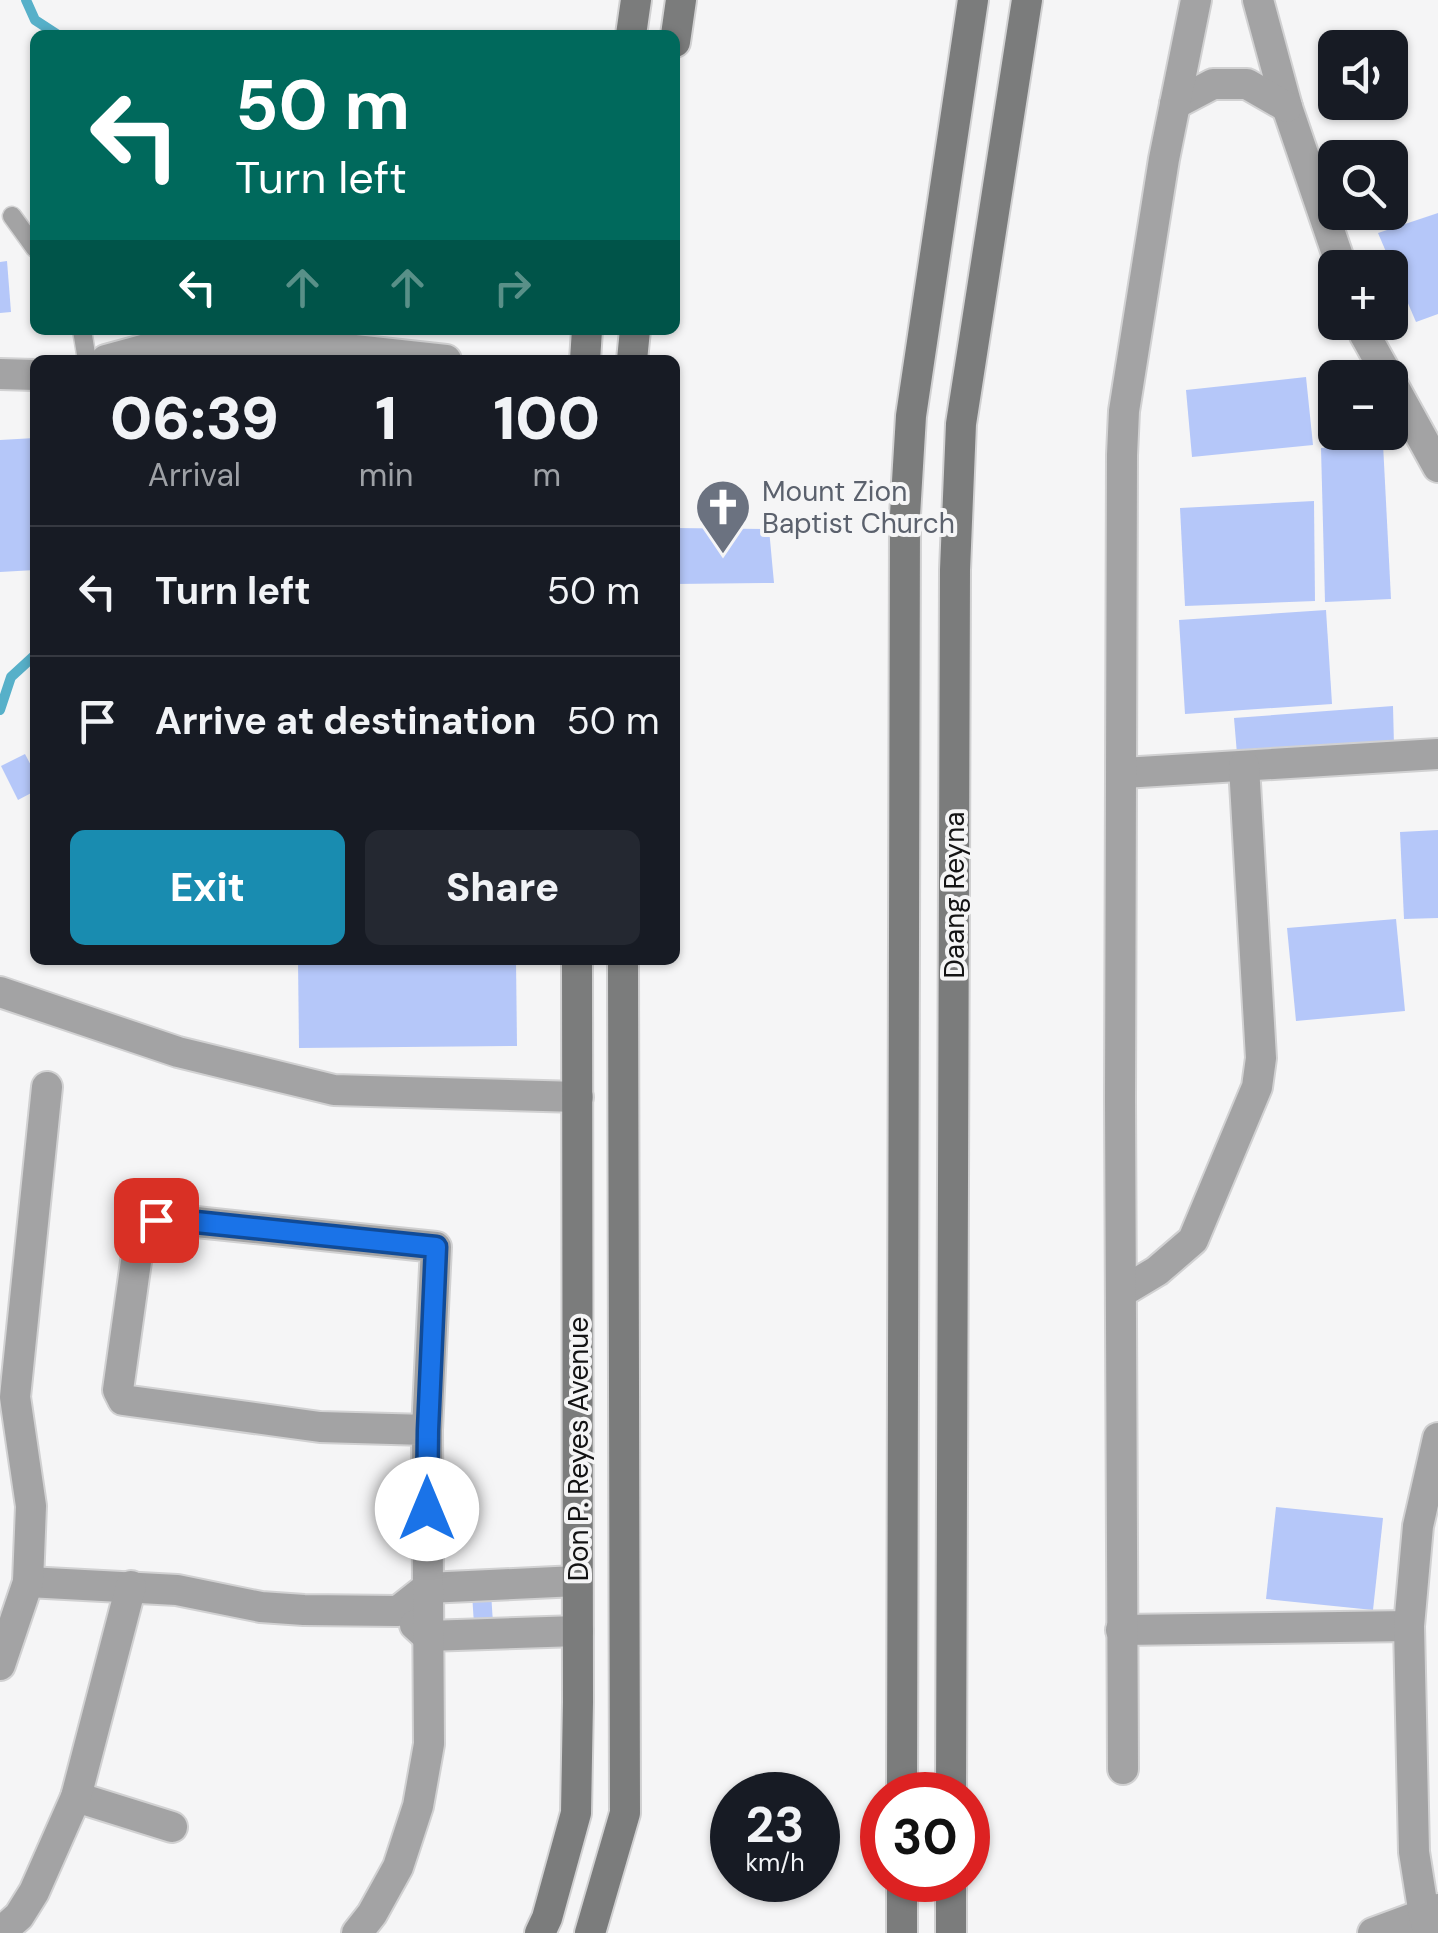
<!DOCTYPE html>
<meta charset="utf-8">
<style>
body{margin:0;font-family:"DM Sans",sans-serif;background:#242831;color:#f1f3f6;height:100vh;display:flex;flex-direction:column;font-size:38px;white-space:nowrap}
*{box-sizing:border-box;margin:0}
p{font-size:32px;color:#9ea1a6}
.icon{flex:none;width:55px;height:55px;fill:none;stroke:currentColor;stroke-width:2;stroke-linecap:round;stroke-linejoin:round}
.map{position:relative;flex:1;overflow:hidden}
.details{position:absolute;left:30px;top:355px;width:650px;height:610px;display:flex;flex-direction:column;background:#171b24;border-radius:15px;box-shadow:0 2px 8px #0004}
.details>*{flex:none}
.banner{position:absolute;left:30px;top:30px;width:650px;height:305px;border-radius:15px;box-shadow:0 2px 8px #0004;background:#00695c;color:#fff;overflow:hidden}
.tools{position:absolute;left:1318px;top:30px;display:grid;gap:20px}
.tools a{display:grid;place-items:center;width:90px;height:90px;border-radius:15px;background:#171b24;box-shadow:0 2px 8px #0004;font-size:50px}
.speed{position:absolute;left:710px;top:1772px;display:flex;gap:20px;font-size:50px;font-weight:700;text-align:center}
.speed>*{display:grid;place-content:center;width:130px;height:130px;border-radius:50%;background:#171b24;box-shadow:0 2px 8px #0004;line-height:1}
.speed small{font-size:25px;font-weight:400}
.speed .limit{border:15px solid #d22;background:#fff;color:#111}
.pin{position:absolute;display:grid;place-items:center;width:85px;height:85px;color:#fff;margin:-42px;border-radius:20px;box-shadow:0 5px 15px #0006}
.me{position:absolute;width:110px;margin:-55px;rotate:0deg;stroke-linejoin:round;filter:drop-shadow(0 0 8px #0008)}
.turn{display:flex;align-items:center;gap:35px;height:210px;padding:0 40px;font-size:45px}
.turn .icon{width:130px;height:130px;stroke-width:2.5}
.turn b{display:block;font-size:70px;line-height:85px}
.lanes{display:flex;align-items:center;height:95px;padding:0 40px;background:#0003;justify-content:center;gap:50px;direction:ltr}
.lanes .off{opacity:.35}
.eta{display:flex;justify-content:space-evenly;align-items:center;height:170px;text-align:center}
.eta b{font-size:60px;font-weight:800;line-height:70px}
.primary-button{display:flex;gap:20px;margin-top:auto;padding:20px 40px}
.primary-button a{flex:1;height:115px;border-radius:15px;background:#198cb0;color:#fff;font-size:40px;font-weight:800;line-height:115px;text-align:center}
.primary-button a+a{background:#242831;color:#f1f3f6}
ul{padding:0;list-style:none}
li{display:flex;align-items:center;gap:30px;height:130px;padding:0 40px;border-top:2px solid #363941}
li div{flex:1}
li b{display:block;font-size:38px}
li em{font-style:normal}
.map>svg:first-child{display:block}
</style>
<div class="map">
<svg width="1438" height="1933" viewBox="0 0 1438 1933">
<rect width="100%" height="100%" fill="#f5f5f6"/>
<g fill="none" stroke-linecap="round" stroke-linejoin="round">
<!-- stream -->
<g stroke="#57b0c9" stroke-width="10">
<polyline points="26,0 35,20 58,35"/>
<polyline points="0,710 11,677 35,655"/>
</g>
</g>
<!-- building -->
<g fill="#b5c7f9">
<polygon points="1438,213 1438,314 1416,322 1378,233"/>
<polygon points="7,261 11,312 0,313 0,262"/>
<polygon points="1306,377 1313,445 1192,457 1186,390"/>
<polygon points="35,438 35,570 0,572 0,440"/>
<polygon points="1383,444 1391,599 1325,602 1321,448"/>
<polygon points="1314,501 1315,601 1185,606 1180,508"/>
<polygon points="675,528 769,529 774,583 675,584"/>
<polygon points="1326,610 1332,704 1185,714 1179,620"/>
<polygon points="1393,706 1394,746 1237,754 1234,718"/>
<polygon points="25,754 35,773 35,791 18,800 1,766"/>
<polygon points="1438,830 1438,918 1404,919 1400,832"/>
<polygon points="1396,919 1405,1011 1296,1021 1287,928"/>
<polygon points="298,960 516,960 517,1046 299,1048"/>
<polygon points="1276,1507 1383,1518 1373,1610 1266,1599"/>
<polygon points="491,1593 493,1623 474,1624 472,1594"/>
</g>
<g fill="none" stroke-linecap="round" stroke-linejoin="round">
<!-- lane casing -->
<g stroke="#d1d1d2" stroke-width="21">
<g id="lane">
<polyline points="12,216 35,248"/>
<polyline points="82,330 87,360"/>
</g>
</g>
<!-- street casing -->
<g stroke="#d1d1d2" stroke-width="34">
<g id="street">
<polyline points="1258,0 1287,107 1342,268"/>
<polyline points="1175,104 1213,84 1247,84 1287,107"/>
<polyline points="1361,322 1365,335 1389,378"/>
<polyline points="106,360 150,348 327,347 446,360"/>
<polyline points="0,374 35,375"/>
<polyline points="1390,380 1438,467"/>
<polyline points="1123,773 1438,754"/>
<polyline points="0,992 178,1052 334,1090 578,1097"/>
<polyline points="1122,1292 1157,1271 1193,1240 1257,1087 1261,1058 1244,766"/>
<polyline points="28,1582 177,1590 261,1607 304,1610 398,1611 427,1588 577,1581"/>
<polyline points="415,1625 427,1636 578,1631"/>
<polyline points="1121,1630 1409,1626"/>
<polyline points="0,1665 28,1582 31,1506 15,1397 47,1087"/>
<polyline points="1123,1769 1120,1100 1122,455 1124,411 1164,159 1196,0"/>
<polyline points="76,1797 172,1827"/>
<polyline points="0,1933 19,1916 34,1892 76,1797 131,1586"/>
<polyline points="357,1933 372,1914 398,1867 418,1806 429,1744 427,1430 436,1247 177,1220 157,1220 140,1233 118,1390 123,1400 320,1427 427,1430"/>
<polyline points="1373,1933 1438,1909"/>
<polyline points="1429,1933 1424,1915 1414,1852 1409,1626 1418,1526 1438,1438"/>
</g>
</g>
<!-- secondary casing -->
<g stroke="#d1d1d2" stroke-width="34">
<g id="secondary">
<polyline points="631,35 636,0"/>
<polyline points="675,42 681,0"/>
<polyline points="585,360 587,330"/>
<polyline points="632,360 635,330"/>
<polyline points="902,1795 905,515 911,416 973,0"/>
<polyline points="951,1795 955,570 961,424 1027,0"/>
<polyline points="540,1933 547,1918 576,1813 578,1702 577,960"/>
<polyline points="590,1933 625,1813 623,960"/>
<polyline points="902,1933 902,1880"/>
<polyline points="951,1933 951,1880"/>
</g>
</g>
<!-- lane -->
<use href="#lane" stroke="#a3a3a4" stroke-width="18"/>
<!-- street -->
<use href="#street" stroke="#a3a3a4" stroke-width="30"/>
<!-- secondary -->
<use href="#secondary" stroke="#7b7c7c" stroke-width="30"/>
</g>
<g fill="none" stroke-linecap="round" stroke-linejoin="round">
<!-- route casing -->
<g stroke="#114b97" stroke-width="25">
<polyline id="route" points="156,1220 177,1220 436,1247 428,1430 427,1509"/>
</g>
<!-- route -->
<use href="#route" stroke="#1a73e8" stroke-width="18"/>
</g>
<!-- icons -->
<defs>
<g id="church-pin" transform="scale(2.875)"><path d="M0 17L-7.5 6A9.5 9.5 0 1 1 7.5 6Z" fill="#6b7280" stroke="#f5f5f6"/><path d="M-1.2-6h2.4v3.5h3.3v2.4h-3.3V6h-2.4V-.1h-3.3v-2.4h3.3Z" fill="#fff"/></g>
</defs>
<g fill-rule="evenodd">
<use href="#church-pin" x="723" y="507"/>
</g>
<g text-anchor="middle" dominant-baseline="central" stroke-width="8" stroke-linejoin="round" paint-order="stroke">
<!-- worship labels -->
<g font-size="28" fill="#5b616d" stroke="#f5f5f6" text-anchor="start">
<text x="762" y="491">Mount Zion<tspan x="762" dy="32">Baptist Church</tspan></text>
</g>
<!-- street labels -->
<g font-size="28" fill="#131314" stroke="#f5f5f6">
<text transform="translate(954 895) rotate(-90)">Daang Reyna</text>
<text transform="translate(578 1449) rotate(-90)">Don P. Reyes Avenue</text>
</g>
</g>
</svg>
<div class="tools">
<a><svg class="icon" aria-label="sound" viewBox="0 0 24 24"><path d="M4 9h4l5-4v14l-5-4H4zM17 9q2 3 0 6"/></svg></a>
<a><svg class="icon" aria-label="search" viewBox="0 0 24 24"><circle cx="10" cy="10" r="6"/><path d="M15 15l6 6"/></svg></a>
<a>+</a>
<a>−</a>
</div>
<div class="speed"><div>23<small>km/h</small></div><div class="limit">30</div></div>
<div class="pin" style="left:156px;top:1220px;background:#d93025"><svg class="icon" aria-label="arrive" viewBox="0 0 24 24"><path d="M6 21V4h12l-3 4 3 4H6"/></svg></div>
<svg class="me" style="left:427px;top:1509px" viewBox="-20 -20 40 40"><circle r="19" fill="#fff"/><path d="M0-13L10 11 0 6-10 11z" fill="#1a73e8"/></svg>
<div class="banner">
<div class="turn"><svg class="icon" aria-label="left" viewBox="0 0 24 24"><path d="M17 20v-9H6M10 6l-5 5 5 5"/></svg><div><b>50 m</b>Turn left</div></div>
<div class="lanes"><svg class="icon" aria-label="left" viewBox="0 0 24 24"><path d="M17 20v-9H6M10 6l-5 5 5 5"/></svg><svg class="icon off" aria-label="ahead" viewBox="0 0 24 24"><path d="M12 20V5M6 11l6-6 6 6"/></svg><svg class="icon off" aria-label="ahead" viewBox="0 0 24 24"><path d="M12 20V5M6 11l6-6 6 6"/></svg><svg class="icon off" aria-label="right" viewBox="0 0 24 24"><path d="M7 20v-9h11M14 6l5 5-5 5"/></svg></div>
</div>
<section class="details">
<div class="eta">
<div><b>06:39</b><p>Arrival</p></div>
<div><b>1</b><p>min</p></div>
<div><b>100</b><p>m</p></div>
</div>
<ul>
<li><svg class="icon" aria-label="left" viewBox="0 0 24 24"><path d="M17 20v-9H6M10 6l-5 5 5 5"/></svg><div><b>Turn left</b></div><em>50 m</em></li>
<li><svg class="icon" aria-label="arrive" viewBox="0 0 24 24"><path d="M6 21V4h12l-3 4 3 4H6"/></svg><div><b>Arrive at destination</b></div><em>50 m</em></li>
</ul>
<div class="primary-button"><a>Exit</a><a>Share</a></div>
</section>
</div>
